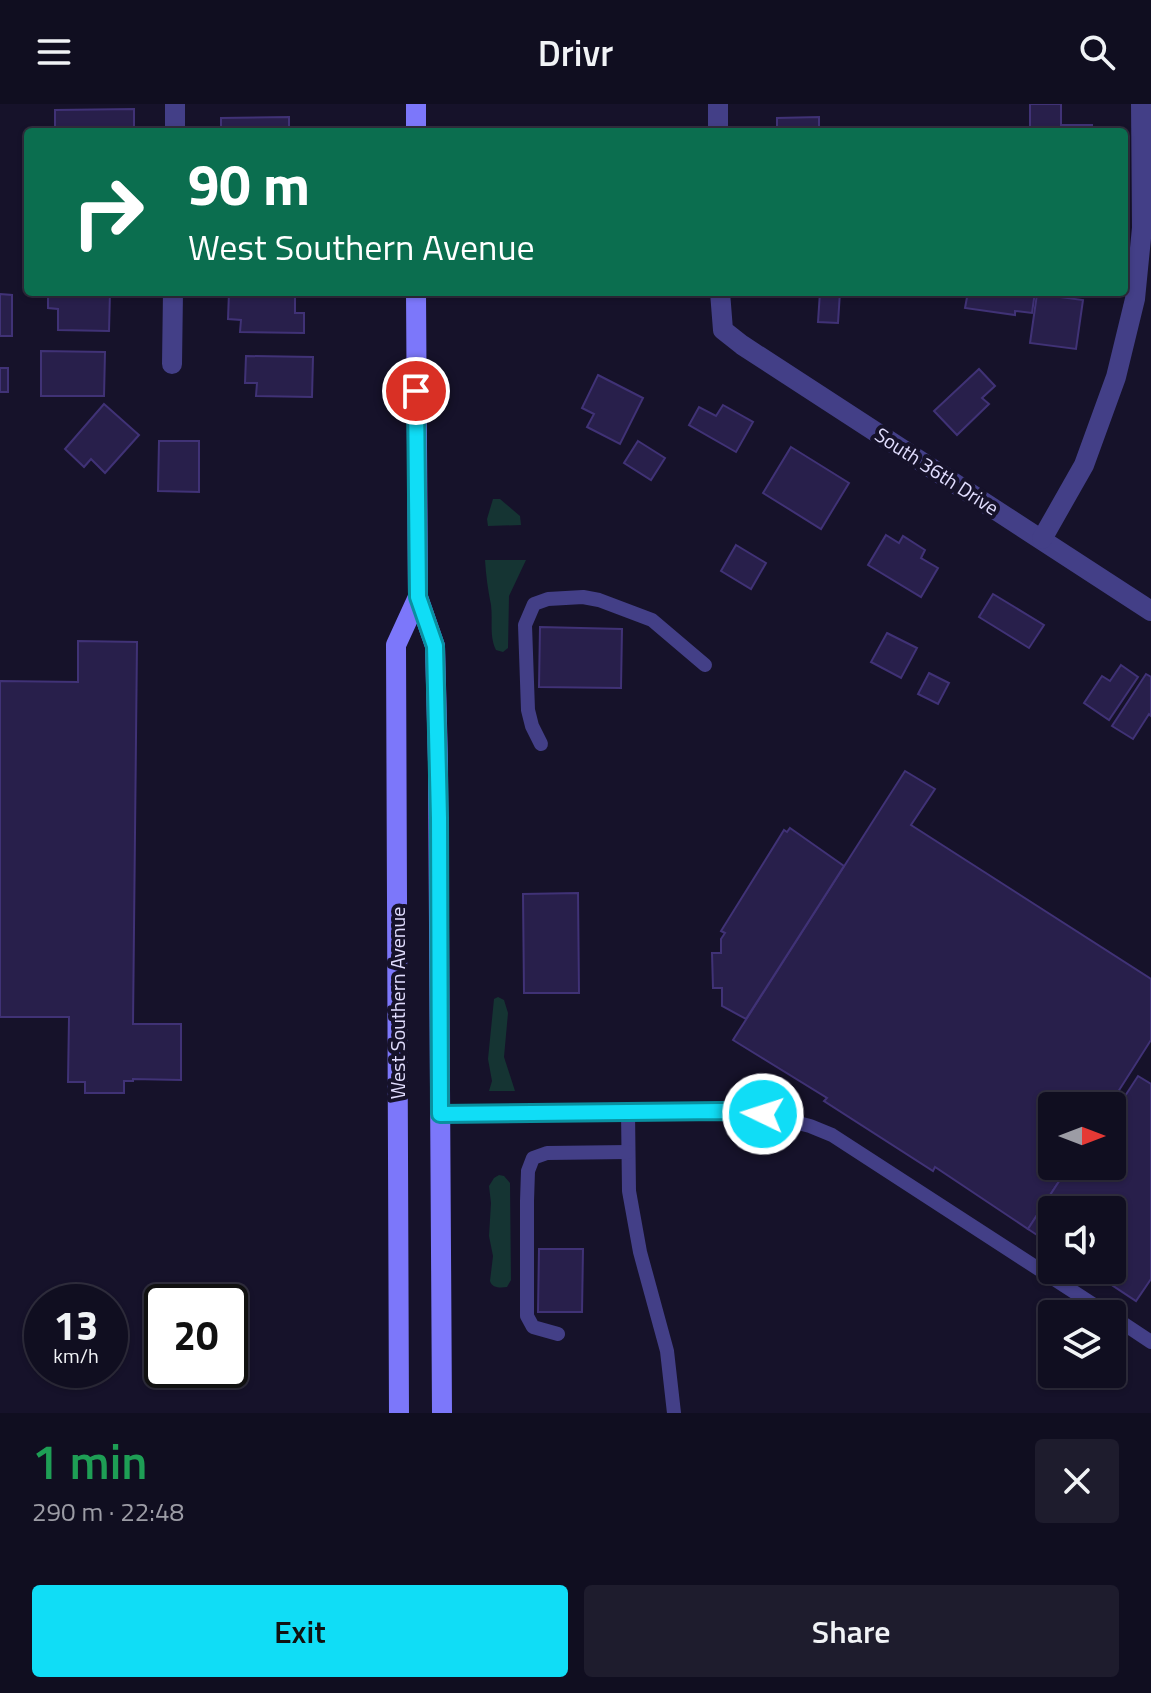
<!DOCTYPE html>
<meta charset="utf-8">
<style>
body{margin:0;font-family:"Titillium Web",sans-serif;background:#1e1c2d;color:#f1f3f6;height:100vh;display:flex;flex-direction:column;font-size:30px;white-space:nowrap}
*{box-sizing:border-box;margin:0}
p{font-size:26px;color:#9c9ca5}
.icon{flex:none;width:44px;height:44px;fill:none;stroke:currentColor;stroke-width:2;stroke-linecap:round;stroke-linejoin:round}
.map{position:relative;height:1309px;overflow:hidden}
.drawer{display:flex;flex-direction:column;background:#100e20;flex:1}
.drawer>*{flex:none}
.hud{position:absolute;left:24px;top:24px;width:1104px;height:168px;border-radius:8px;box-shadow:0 2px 6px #0004,0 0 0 2px #302e3e;background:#0b6e4f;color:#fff;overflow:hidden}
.needle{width:52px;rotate:90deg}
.fabs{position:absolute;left:1038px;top:988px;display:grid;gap:16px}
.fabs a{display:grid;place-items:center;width:88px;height:88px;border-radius:8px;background:#100e20;box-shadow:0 2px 6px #0004,0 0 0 2px #302e3e;font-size:40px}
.speed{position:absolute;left:24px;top:1180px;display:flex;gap:16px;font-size:40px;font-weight:700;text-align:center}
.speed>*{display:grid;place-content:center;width:104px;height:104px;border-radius:50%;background:#100e20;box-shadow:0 2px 6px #0004,0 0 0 2px #302e3e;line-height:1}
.speed small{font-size:20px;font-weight:400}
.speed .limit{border:4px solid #111;border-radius:12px;background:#fff;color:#111}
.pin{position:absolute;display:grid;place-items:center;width:68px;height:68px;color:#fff;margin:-34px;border:4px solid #fff;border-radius:50%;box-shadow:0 2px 8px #0007}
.me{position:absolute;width:88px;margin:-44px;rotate:274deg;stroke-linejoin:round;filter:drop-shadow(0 0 6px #0008)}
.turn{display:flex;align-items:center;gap:28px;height:168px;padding:0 32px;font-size:36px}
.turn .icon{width:104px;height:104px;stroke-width:2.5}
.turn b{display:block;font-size:56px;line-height:68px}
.round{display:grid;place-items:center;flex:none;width:84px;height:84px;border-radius:8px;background:#1e1c2d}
.head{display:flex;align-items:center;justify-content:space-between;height:136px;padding:0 32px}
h1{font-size:48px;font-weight:600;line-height:60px;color:#1e9e55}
.button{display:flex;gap:16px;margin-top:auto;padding:16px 32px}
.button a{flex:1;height:92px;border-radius:8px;background:#10ddf6;color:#111;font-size:32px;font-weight:600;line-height:92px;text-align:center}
.button a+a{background:#1e1c2d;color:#f1f3f6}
header{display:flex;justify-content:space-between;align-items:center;height:104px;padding:0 32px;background:#100e20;font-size:36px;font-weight:600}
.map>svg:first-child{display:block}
</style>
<header><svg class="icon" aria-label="menu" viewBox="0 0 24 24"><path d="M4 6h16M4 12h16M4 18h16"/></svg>Drivr<svg class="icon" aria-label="search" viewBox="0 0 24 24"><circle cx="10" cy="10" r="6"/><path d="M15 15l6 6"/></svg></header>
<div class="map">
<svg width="1151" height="1309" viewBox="0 0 1151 1309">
<rect width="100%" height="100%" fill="#16122a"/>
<!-- green -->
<g fill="#153433">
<polygon points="493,395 500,395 520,412 521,421 488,422 487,415"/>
<path d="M485 456H526L509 492 508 544 503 548 496 546C489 532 493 517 491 501 488 486 486 472 485 456Z"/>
<polygon points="498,893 504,896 508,909 504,953 515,987 489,987 492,977 488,955 494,895"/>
<path d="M499 1071 504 1072 510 1079 511 1176 507 1183C500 1184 492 1184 490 1177L493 1152 489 1132 491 1099 489 1082 494 1074Z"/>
</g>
<!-- building -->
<g fill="#281f4b" stroke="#403276" stroke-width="2">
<polygon points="1030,0 1061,0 1061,21 1092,21 1092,28 1030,28"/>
<polygon points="134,5 134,28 55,28 55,6"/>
<polygon points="289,13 289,28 221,28 221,14"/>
<polygon points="819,13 819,28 777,28 777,14"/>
<polygon points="48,188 110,188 109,227 58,226 58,205 48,204"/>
<polygon points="229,188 295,188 295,209 304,209 304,229 240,228 241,216 228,215"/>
<polygon points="820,188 840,188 838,219 818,218"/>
<polygon points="968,188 1035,188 1032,209 1015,207 1015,211 965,204"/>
<polygon points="0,190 12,191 12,232 0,232"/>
<polygon points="1037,190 1083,196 1076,245 1030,239"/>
<polygon points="41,247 105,248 104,292 41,292"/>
<polygon points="246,252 313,253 312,293 256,292 257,279 245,279"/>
<rect x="0" y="264" width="8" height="24"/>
<polygon points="979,265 995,282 982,294 989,300 957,331 934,307"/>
<polygon points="598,271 643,294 620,340 587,323 594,310 582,304"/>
<polygon points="104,300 139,331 105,369 91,355 84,363 65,345"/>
<polygon points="723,301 753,318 736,348 689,321 699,303 716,312"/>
<polygon points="159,337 199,337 199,388 158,387"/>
<polygon points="638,337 665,354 651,376 624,359"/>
<polygon points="791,343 849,379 821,425 763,389"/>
<polygon points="886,431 899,439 903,432 925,446 921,454 938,464 921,493 868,461"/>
<polygon points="736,441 766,459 751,485 721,467"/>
<polygon points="993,490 1044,521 1029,544 979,513"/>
<polygon points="540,523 622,525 621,584 539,583"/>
<polygon points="887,529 917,544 901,574 871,558"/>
<polygon points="78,537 137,538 133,920 181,920 181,976 133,975 133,977 124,977 124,989 85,989 85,978 68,978 69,913 0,913 0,577 78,578"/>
<polygon points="1121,561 1138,573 1109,616 1084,599 1102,572 1110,577"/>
<polygon points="929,569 949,579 938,600 918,590"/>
<polygon points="1146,570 1151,573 1151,612 1149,610 1133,635 1112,622"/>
<polygon points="905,667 935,685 911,721 1151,875 1151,936 1109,1002 1052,1002 1052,1062 1069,1062 1028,1125 935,1063 933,1067 824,997 827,994 733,936"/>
<polygon points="790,724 844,762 746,915 722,902 722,884 713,884 712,849 721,849 721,835 725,829 721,827 784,726 787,728"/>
<polygon points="578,789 579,889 524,889 523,790"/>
<polygon points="1138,972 1151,980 1151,1175 1136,1197 1089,1166 1112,1166 1112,1106 1052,1106 1052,1141 1028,1125 1069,1062 1112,1062 1112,1002 1109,1002 1119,987 1125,992"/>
<polygon points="539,1145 583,1145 582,1208 538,1208"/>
</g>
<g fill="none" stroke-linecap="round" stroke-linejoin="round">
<!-- lane -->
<g stroke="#433f87" stroke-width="14">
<polyline points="541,640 532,622 528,606 525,521 534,500 548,495 583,493 599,496 652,516 705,561"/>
<polyline points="628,1008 629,1087 640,1148 667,1247 674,1309"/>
<polyline points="440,1010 722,1007 763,1010 810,1022 832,1031 1108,1210"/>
<polyline points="1112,1212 1151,1238"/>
<polyline points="558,1230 533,1223 527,1212 527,1097 528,1067 533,1054 547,1049 628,1048"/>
</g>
<!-- street -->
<g stroke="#433f87" stroke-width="20">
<polyline points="718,0 718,28"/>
<polyline points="175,28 175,0"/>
<polyline points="720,188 723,226 742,241 1151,507"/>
<polyline points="172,260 173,188"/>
<polyline points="1042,435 1084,361 1116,273 1135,195 1142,124 1141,0"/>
</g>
<!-- secondary -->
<g stroke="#7c77fa" stroke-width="20">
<polyline points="416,0 416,28"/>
<polyline points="416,188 418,493 435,542 438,658 442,1309"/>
<polyline points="399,1309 396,541 418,493"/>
</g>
</g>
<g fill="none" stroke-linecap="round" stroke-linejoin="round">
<!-- route casing -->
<g stroke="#0a90a0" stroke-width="20">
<polyline id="route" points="416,287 418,493 435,542 439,714 440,1010 722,1007 763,1010"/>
</g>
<!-- route -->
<use href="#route" stroke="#10ddf6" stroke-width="14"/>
</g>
<g text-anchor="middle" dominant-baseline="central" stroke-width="8" stroke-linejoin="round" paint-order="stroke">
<!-- street labels -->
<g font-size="20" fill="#e1ddfe" stroke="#16122a">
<text transform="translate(937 367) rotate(33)">South 36th Drive</text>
<text transform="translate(397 899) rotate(-90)">West Southern Avenue</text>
</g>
</g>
</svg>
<div class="fabs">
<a><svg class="needle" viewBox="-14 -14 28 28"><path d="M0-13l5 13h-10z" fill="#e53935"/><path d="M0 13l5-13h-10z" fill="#9c9ca5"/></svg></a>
<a><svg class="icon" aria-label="sound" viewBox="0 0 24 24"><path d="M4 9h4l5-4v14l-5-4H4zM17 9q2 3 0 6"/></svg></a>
<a><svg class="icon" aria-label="layers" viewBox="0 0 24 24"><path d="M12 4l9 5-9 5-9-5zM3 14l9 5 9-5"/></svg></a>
</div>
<div class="speed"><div>13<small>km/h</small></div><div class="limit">20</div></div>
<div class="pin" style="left:416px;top:287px;background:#d93025"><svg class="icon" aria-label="arrive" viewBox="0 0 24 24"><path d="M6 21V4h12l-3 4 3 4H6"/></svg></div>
<svg class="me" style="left:763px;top:1010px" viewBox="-20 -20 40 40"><circle r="17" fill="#10ddf6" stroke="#fff" stroke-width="3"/><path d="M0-11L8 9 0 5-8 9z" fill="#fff"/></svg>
<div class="hud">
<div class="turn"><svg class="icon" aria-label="right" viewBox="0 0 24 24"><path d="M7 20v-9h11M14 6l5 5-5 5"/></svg><div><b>90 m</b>West Southern Avenue</div></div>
</div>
</div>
<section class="drawer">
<div class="head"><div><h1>1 min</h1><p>290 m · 22:48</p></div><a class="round"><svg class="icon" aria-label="close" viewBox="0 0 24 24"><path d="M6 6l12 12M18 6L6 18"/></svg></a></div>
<div class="button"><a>Exit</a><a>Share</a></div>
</section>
